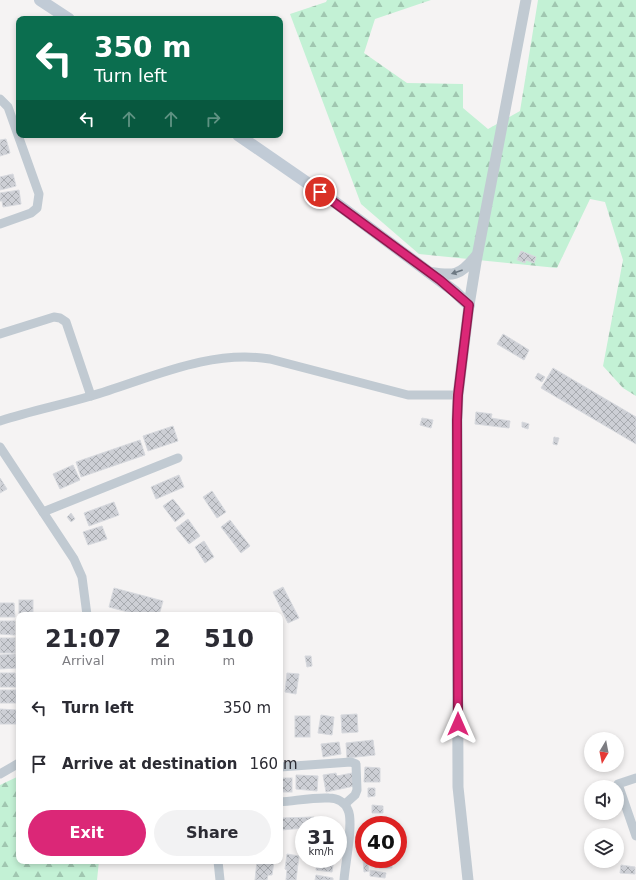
<!DOCTYPE html>
<style>
body{margin:0;font-family:"DejaVu Sans",sans-serif;background:#f2f2f3;color:#2b2b33;height:100vh;display:flex;flex-direction:column;font-size:15px;white-space:nowrap}
*{box-sizing:border-box;margin:0}
p{font-size:13px;color:#7c7c81}
.icon{flex:none;width:22px;height:22px;fill:none;stroke:currentColor;stroke-width:2;stroke-linecap:round;stroke-linejoin:round}
.map{position:relative;flex:1;overflow:hidden}
.details{position:absolute;left:16px;top:612px;width:267px;height:252px;display:flex;flex-direction:column;background:#fff;border-radius:8px;box-shadow:0 2px 6px #0003}
.details>*{flex:none}
.banner{position:absolute;left:16px;top:16px;width:267px;height:122px;border-radius:8px;box-shadow:0 2px 6px #0003;background:#0b6e4f;color:#fff;overflow:hidden}
.needle{width:26px;rotate:190deg}
.buttons{position:absolute;left:584px;top:732px;display:grid;gap:8px}
.buttons a{display:grid;place-items:center;width:40px;height:40px;border-radius:50%;background:#fff;box-shadow:0 2px 6px #0003;font-size:20px}
.speed{position:absolute;left:295px;top:816px;display:flex;gap:8px;font-size:20px;font-weight:700;text-align:center}
.speed>*{display:grid;place-content:center;width:52px;height:52px;border-radius:50%;background:#fff;box-shadow:0 2px 6px #0003;line-height:1}
.speed small{font-size:10px;font-weight:400}
.speed .limit{border:6px solid #d22;background:#fff;color:#111}
.pin{position:absolute;display:grid;place-items:center;width:34px;height:34px;color:#fff;margin:-17px;border:2px solid #fff;border-radius:50%;box-shadow:0 1px 4px #0007}
.me{position:absolute;width:44px;margin:-22px;rotate:0deg;stroke-linejoin:round;filter:drop-shadow(0 0 3px #0008)}
.turn{display:flex;align-items:center;gap:14px;height:84px;padding:0 12px;font-size:18px}
.turn .icon{width:52px;height:52px;stroke-width:2.5}
.turn b{display:block;font-size:28px;line-height:34px}
.lanes{display:flex;align-items:center;height:38px;padding:0 12px;background:#0003;justify-content:center;gap:20px;direction:ltr}
.lanes .off{opacity:.35}
.eta{display:flex;justify-content:space-evenly;align-items:center;height:68px;text-align:center}
.eta b{font-size:24px;font-weight:800;line-height:28px}
.cta{display:flex;gap:8px;margin-top:auto;padding:8px 12px}
.cta a{flex:1;height:46px;border-radius:24px;background:#db2777;color:#fff;font-size:16px;font-weight:800;line-height:46px;text-align:center}
.cta a+a{background:#f2f2f3;color:#2b2b33}
ul{padding:0;list-style:none}
li{display:flex;align-items:center;gap:12px;height:56px;padding:0 12px}
li div{flex:1}
li b{display:block;font-size:15px}
li em{font-style:normal}
.map>svg:first-child{display:block}
</style>
<div class="map">
<svg width="636" height="880" viewBox="0 0 636 880">
<defs>
<pattern id="forest-firs" width="22" height="20" patternUnits="userSpaceOnUse"><rect width="22" height="20" fill="#c3f1d5"/><path d="M5 1l3.5 6h-7zM16 11l3.5 6h-7z" fill="#a0c6b0"/></pattern>
<pattern id="building-cross-hatch" width="8" height="8" patternUnits="userSpaceOnUse"><rect width="8" height="8" fill="#cdcfd5"/><path d="M0 0l8 8M0 8l8-8" fill="none" stroke="#a8abb0"/></pattern>
</defs>
<rect width="100%" height="100%" fill="#f5f3f3"/>
<!-- forest -->
<g fill="url(#forest-firs)">
<polygon points="327,0 431,0 375,19 364,53 407,83 463,84 463,108 488,129 520,111 538,0 636,0 636,396 623,388 603,366 623,260 605,202 590,199 557,268 419,254 361,204 290,14 326,2"/>
<polygon points="19,776 19,861 99,861 97,880 0,880 0,785"/>
</g>
<!-- building -->
<g fill="url(#building-cross-hatch)" stroke="#d7d9de">
<polygon points="6,139 10,153 0,156 0,140"/>
<polygon points="13,174 16,186 0,190 0,177"/>
<polygon points="19,190 21,204 3,207 2,201 0,201 0,193"/>
<polygon points="521,251 536,257 534,263 526,260 525,263 517,260"/>
<polygon points="503,334 529,350 524,360 497,344"/>
<polygon points="553,368 636,417 636,444 541,388"/>
<polygon points="538,373 545,377 542,382 535,378"/>
<polygon points="476,412 492,414 491,418 510,421 509,428 475,424"/>
<polygon points="422,418 433,420 431,428 420,425"/>
<polygon points="522,422 529,424 528,429 522,427"/>
<polygon points="173,426 178,441 148,451 143,436"/>
<polygon points="554,437 559,438 557,445 553,444"/>
<polygon points="140,440 145,455 81,477 76,462"/>
<polygon points="73,465 80,480 60,489 53,474"/>
<polygon points="179,475 184,487 156,499 151,487"/>
<polygon points="0,478 7,489 0,493"/>
<polygon points="212,491 226,512 217,518 203,497"/>
<polygon points="173,499 185,514 175,522 163,506"/>
<polygon points="114,502 119,515 89,526 84,513"/>
<polygon points="71,513 75,519 71,522 67,517"/>
<polygon points="188,519 200,536 189,544 176,528"/>
<polygon points="230,520 250,546 241,553 221,527"/>
<polygon points="102,526 107,539 88,545 83,532"/>
<polygon points="204,541 214,557 205,563 195,547"/>
<polygon points="283,587 299,618 288,623 273,592"/>
<polygon points="114,588 163,601 159,615 139,615 109,607"/>
<rect x="19" y="600" width="14" height="15"/>
<polygon points="0,603 14,603 15,617 0,617"/>
<polygon points="0,621 15,621 15,635 0,634"/>
<rect x="0" y="638" width="15" height="15"/>
<polygon points="15,654 16,668 0,669 0,655"/>
<polygon points="305,656 311,656 312,666 307,667"/>
<polygon points="0,673 15,673 16,687 0,687"/>
<polygon points="287,673 299,674 296,694 285,692"/>
<rect x="0" y="690" width="16" height="13"/>
<polygon points="0,709 16,710 16,724 0,724"/>
<polygon points="357,714 358,732 342,733 341,715"/>
<polygon points="321,715 334,717 332,735 318,733"/>
<rect x="295" y="716" width="15" height="21"/>
<polygon points="373,740 375,755 347,758 346,743"/>
<polygon points="339,742 341,754 323,757 321,744"/>
<polygon points="365,767 380,768 380,782 364,782"/>
<polygon points="336,773 337,776 352,773 354,786 326,792 323,775"/>
<polygon points="296,775 318,776 317,791 296,789"/>
<rect x="280" y="778" width="12" height="14"/>
<polygon points="368,788 375,788 375,796 368,797"/>
<polygon points="372,805 383,806 383,813 372,813"/>
<polygon points="314,817 315,825 304,825 304,828 282,830 282,818"/>
<rect x="372" y="822" width="16" height="3"/>
<polygon points="287,854 299,856 296,880 286,880 287,870 285,869"/>
<polygon points="317,859 334,859 332,872 316,870"/>
<polygon points="363,859 367,859 369,871 364,872"/>
<polygon points="379,859 391,859 392,868 379,868"/>
<polygon points="257,861 274,861 272,875 268,875 267,880 255,880"/>
<polygon points="621,865 635,867 635,874 620,873"/>
<polygon points="370,870 386,873 385,878 370,876"/>
<polygon points="316,875 333,878 333,880 315,880"/>
</g>
<g fill="none" stroke-linecap="round" stroke-linejoin="round">
<!-- minor -->
<g stroke="#c1cad2" stroke-width="9">
<polyline points="0,99 8,107 39,194 37,208 31,213 0,224"/>
<polyline points="0,334 54,317 60,318 66,322 91,396"/>
<path d="M0 421C30 411 61 405 91 396 149 379 208 349 270 359L408 395H458"/>
<polyline points="0,447 74,559 82,577 87,615"/>
<polyline points="43,512 178,458"/>
<polyline points="280,767 351,762 356,764 357,790 355,795 345,804"/>
<polyline points="0,774 19,763"/>
<polyline points="636,778 618,784 636,836"/>
<path d="M280 802C295 801 314 797 329 798 337 798 345 802 348 810 354 822 345 865 344 880"/>
<polyline points="218,861 220,880"/>
</g>
<!-- tertiary -->
<g stroke="#c1cad2" stroke-width="11">
<path d="M428 272C454 276 459 277 476 256"/>
<polyline points="468,880 458,787 457,420 458,395 469,305 476,262 526,0"/>
</g>
<!-- secondary -->
<g stroke="#c1cbd6" stroke-width="12">
<polyline points="40,0 69,19"/>
<polyline points="238,135 332,200 454,291 469,305"/>
</g>
</g>
<!-- one-way arrows -->
<defs><path id="oneway-solid" d="M-6-.8H1V-3.2L6.5 0L1 3.2V.8H-6Z"/></defs>
<use fill="#6e7983" href="#oneway-solid" transform="translate(457 272) rotate(161)"/>
<g fill="none" stroke-linecap="round" stroke-linejoin="round">
<!-- route casing -->
<g stroke="#8e194d" stroke-width="10">
<polyline id="route" points="320,192 440,280 469,305 458,395 457,420 458,724"/>
</g>
<!-- route -->
<use href="#route" stroke="#db2777" stroke-width="7"/>
</g>
</svg>
<div class="buttons">
<a><svg class="needle" viewBox="-14 -14 28 28"><path d="M0-13l5 13h-10z" fill="#e53935"/><path d="M0 13l5-13h-10z" fill="#7c7c81"/></svg></a>
<a><svg class="icon" aria-label="sound" viewBox="0 0 24 24"><path d="M4 9h4l5-4v14l-5-4H4zM17 9q2 3 0 6"/></svg></a>
<a><svg class="icon" aria-label="layers" viewBox="0 0 24 24"><path d="M12 4l9 5-9 5-9-5zM3 14l9 5 9-5"/></svg></a>
</div>
<div class="speed"><div>31<small>km/h</small></div><div class="limit">40</div></div>
<div class="pin" style="left:320px;top:192px;background:#d93025"><svg class="icon" aria-label="arrive" viewBox="0 0 24 24"><path d="M6 21V4h12l-3 4 3 4H6"/></svg></div>
<svg class="me" style="left:458px;top:724px" viewBox="-20 -20 40 40"><path d="M0-17L14 15 0 8-14 15z" fill="#db2777" stroke="#fff" stroke-width="4"/></svg>
<div class="banner">
<div class="turn"><svg class="icon" aria-label="left" viewBox="0 0 24 24"><path d="M17 20v-9H6M10 6l-5 5 5 5"/></svg><div><b>350 m</b>Turn left</div></div>
<div class="lanes"><svg class="icon" aria-label="left" viewBox="0 0 24 24"><path d="M17 20v-9H6M10 6l-5 5 5 5"/></svg><svg class="icon off" aria-label="ahead" viewBox="0 0 24 24"><path d="M12 20V5M6 11l6-6 6 6"/></svg><svg class="icon off" aria-label="ahead" viewBox="0 0 24 24"><path d="M12 20V5M6 11l6-6 6 6"/></svg><svg class="icon off" aria-label="right" viewBox="0 0 24 24"><path d="M7 20v-9h11M14 6l5 5-5 5"/></svg></div>
</div>
<section class="details">
<div class="eta">
<div><b>21:07</b><p>Arrival</p></div>
<div><b>2</b><p>min</p></div>
<div><b>510</b><p>m</p></div>
</div>
<ul>
<li><svg class="icon" aria-label="left" viewBox="0 0 24 24"><path d="M17 20v-9H6M10 6l-5 5 5 5"/></svg><div><b>Turn left</b></div><em>350 m</em></li>
<li><svg class="icon" aria-label="arrive" viewBox="0 0 24 24"><path d="M6 21V4h12l-3 4 3 4H6"/></svg><div><b>Arrive at destination</b></div><em>160 m</em></li>
</ul>
<div class="cta"><a>Exit</a><a>Share</a></div>
</section>
</div>
